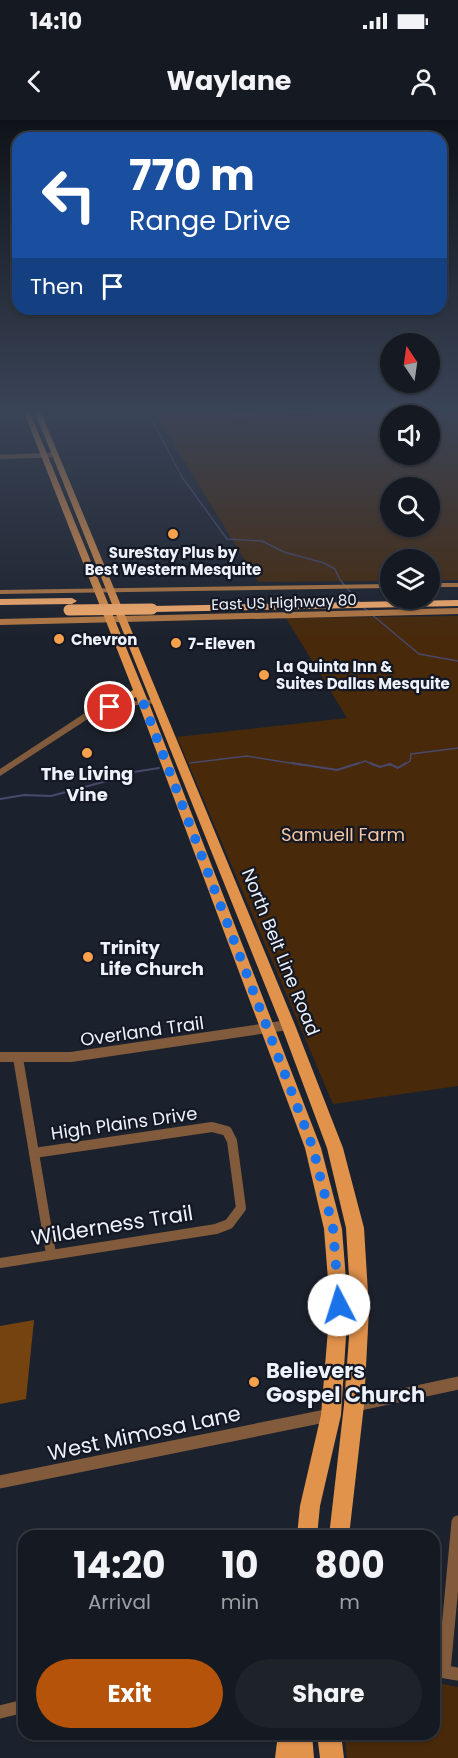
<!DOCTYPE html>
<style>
body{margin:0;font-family:Poppins,sans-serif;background:#1e232a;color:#f1f3f6;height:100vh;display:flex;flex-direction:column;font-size:22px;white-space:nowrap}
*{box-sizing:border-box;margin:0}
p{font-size:20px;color:#9da1a5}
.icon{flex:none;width:33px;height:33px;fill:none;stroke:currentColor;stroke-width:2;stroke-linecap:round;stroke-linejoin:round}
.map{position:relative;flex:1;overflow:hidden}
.sheet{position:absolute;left:18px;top:1410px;width:422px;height:210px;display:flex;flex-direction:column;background:#151a22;border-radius:18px;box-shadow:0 2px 4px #0004,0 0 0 2px #343840}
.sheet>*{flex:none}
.hud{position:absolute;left:12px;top:12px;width:435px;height:183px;border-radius:18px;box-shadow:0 2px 4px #0004,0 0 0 2px #343840;background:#1a4fa0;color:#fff;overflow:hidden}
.needle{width:39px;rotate:347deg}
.buttons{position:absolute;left:380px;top:213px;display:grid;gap:12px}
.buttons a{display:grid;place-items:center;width:60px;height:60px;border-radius:50%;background:#151a22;box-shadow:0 2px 4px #0004,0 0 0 2px #343840;font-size:30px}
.pin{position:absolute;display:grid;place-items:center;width:51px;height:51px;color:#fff;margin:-26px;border:3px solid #fff;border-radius:50%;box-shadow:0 2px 6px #0007}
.me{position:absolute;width:66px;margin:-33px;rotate:355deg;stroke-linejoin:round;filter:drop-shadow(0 0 4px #0008)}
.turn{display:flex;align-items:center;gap:21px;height:126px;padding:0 18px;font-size:27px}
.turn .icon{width:78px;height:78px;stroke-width:2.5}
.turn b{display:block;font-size:42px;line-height:51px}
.then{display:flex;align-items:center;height:57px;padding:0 18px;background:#0003;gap:12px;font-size:22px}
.eta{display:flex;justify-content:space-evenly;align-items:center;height:102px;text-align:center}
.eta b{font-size:36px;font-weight:700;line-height:42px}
.action{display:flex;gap:12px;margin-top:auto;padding:12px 18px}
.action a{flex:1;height:69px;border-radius:36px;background:#b45309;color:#fff;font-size:24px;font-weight:700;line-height:69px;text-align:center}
.action a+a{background:#1e232a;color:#f1f3f6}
.status{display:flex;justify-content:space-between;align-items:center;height:42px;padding:0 30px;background:#151a22;direction:ltr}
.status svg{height:16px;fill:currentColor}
header{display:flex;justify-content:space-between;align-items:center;height:78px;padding:0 18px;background:#151a22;font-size:27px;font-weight:700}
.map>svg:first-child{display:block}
</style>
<div class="status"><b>14:10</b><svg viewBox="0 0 49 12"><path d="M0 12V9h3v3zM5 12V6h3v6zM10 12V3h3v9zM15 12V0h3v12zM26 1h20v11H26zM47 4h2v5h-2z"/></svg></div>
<header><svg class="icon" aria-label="back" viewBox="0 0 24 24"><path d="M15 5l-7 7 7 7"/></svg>Waylane<svg class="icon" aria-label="person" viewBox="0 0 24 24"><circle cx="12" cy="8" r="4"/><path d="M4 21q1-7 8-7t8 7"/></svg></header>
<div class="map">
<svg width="458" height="1638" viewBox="0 0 458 1638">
<rect width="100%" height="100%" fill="#1c222d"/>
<!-- green -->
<g fill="#48290a" fill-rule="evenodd">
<path d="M153 290H196L238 297 343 290H458V460H429V440H390V461L258 462ZM390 296H429V334H390ZM390 368H429V406H390Z"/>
<polygon points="458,496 458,966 333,984 177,617 347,598 286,498"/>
<polygon points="434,1562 458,1567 458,1638 347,1638 344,1614 434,1614"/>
</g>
<!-- forest -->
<polygon fill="#744310" points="34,1200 26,1279 0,1284 0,1206"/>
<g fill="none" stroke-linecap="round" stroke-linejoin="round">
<!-- stream-far1 -->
<g stroke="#48496c" stroke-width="1.5">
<polyline points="147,290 182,357 227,419 262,421 284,432 324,443 335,449 340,460 360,483"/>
<polyline points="0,291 52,290"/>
<polyline points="364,488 419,534 458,541"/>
<polyline points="190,643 247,636 302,645"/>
<polyline points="354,645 365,641 374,645"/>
<polyline points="388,645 391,645"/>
<polyline points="404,645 410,641 411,634 458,628"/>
</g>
<!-- stream -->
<g stroke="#48496c" stroke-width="2">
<polyline points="292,643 337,650 359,643"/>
<polyline points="370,643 380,647 390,644 398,648 406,643"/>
<polyline points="0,679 24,675 51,676 114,659 121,654 159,648"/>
</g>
<!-- minor-far2 -->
<g stroke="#815b3b" stroke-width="4.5">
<polyline points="228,290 257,290"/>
<polyline points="0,337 53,335"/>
</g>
<!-- minor-far1 -->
<g stroke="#815b3b" stroke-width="10">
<polyline points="0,937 71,937 288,905"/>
<polyline points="18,938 51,1134"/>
<polyline points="0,1143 216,1109 229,1104 241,1088 232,1021 227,1011 212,1007 34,1033"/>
</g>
<!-- minor -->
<g stroke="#815b3b" stroke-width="13">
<polyline points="356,1285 458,1263"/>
<polyline points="0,1362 330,1295"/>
<polyline points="434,1550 458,1554"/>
<polyline points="444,1551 458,1402"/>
<polyline points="0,1592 24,1586"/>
</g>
<!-- tertiary -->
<g fill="#815b3b" fill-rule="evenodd">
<polygon points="199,290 237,293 334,290 331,292 237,297"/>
<polygon points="155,579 159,581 158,583 119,587 94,595 0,656 0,649 88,591 118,583"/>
</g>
<!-- secondary -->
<g fill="#b77a44" fill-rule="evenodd">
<rect x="429" y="463" width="29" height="4"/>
<polygon points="390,464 390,468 0,474 0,470"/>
<polygon points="458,488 458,494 0,505 0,499"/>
</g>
<!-- primary -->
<g fill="#e1924b" fill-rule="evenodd">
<polygon points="23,290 29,290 150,586 321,1028 342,1109 348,1185 341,1295 320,1386 317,1416 297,1416 300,1386 321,1295 330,1185 324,1109 305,1028 136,577 114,589 110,590 105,587 133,570"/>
<polygon points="34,290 40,290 295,905 343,1028 364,1108 369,1189 364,1285 349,1416 329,1416 344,1285 351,1189 346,1108 327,1028 281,905"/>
<polygon points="278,1614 312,1614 314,1638 275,1638"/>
<polygon points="317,1614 341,1614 344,1638 320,1638"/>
</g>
<!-- motorway -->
<g fill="#faaf6d" fill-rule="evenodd">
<polygon points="0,479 72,478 77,481 72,484 0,485"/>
<polygon points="458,480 458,486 152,492 147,489 152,486"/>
</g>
<!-- motorway-bridge -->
<polyline stroke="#faaf6d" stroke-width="11" points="69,490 152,489"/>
</g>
<!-- sky -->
<linearGradient id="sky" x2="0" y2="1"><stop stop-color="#0f1319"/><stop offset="0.56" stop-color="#3a4457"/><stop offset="1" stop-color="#3a4457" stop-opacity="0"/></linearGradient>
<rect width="458" height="519" fill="url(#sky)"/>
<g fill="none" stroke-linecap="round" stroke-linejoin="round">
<!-- route -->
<polyline stroke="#1a73e8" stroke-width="10" stroke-dasharray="0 18" points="110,587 143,582 313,1028 333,1108 339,1185"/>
</g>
<!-- markers -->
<g fill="#f9a04c" stroke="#131824" stroke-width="2">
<circle cx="173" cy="414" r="6"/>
<circle cx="59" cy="519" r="6"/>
<circle cx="176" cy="523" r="6"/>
<circle cx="264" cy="555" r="6"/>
<circle cx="87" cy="633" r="6"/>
<circle cx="88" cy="837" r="6"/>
<circle cx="254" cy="1262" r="6"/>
</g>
<g text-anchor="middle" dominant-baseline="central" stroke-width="4.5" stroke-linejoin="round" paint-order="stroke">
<!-- far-poi labels -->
<g font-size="15" font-weight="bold" fill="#edf1f9" stroke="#131824" text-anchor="start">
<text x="173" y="432" text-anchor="middle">SureStay Plus by<tspan x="173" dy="17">Best Western Mesquite</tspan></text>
<text x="71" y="519">Chevron</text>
<text x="188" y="523">7-Eleven</text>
<text x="276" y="546">La Quinta Inn &amp;<tspan x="276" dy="17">Suites Dallas Mesquite</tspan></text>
</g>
<!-- far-street labels -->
<g font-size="15" fill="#edf1f9" stroke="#131824">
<text transform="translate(284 482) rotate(-2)">East US Highway 80</text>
</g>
<!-- poi labels -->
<g font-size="18" font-weight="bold" fill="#edf1f9" stroke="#131824">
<text x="87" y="653">The Living<tspan x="87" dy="21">Vine</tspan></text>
<text x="100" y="827" text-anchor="start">Trinity<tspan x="100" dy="21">Life Church</tspan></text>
</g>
<!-- park labels -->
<g font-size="18" fill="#f5c7a1" stroke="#131824">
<text x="343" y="714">Samuell Farm</text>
</g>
<!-- street labels -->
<g font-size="18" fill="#edf1f9" stroke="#131824">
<text transform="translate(281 832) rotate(68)">North Belt Line Road</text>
<text transform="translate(142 911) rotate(-8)">Overland Trail</text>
<text transform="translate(124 1003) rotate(-8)">High Plains Drive</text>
</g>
<!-- near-street labels -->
<g font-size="21" fill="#edf1f9" stroke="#131824">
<text transform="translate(112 1105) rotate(-9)">Wilderness Trail</text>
<text transform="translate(144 1313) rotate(-12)">West Mimosa Lane</text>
</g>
<!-- near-poi labels -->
<g font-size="21" font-weight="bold" fill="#edf1f9" stroke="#131824" text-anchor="start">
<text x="266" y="1250">Believers<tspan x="266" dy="24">Gospel Church</tspan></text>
</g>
</g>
</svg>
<div class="buttons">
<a><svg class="needle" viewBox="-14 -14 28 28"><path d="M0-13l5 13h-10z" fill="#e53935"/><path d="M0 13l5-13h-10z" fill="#9da1a5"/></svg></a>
<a><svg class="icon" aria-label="sound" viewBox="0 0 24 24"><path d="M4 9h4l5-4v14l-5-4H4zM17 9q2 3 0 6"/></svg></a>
<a><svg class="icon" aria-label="search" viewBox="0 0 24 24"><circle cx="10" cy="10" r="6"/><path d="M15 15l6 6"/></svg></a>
<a><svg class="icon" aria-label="layers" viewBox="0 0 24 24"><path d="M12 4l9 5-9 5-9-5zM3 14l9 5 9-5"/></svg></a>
</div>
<div class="pin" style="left:110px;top:587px;background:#d93025"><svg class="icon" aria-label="arrive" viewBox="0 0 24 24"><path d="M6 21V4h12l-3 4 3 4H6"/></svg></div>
<svg class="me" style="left:339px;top:1185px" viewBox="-20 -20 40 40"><circle r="19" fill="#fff"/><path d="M0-13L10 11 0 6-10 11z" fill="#1a73e8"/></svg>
<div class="hud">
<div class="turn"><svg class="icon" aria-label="left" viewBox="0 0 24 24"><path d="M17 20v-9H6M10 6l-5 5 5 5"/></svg><div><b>770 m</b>Range Drive</div></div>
<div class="then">Then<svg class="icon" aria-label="arrive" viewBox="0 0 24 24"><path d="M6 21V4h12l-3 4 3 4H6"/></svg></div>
</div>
<section class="sheet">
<div class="eta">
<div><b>14:20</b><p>Arrival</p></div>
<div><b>10</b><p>min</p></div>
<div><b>800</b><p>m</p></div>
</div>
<div class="action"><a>Exit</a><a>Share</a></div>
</section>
</div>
